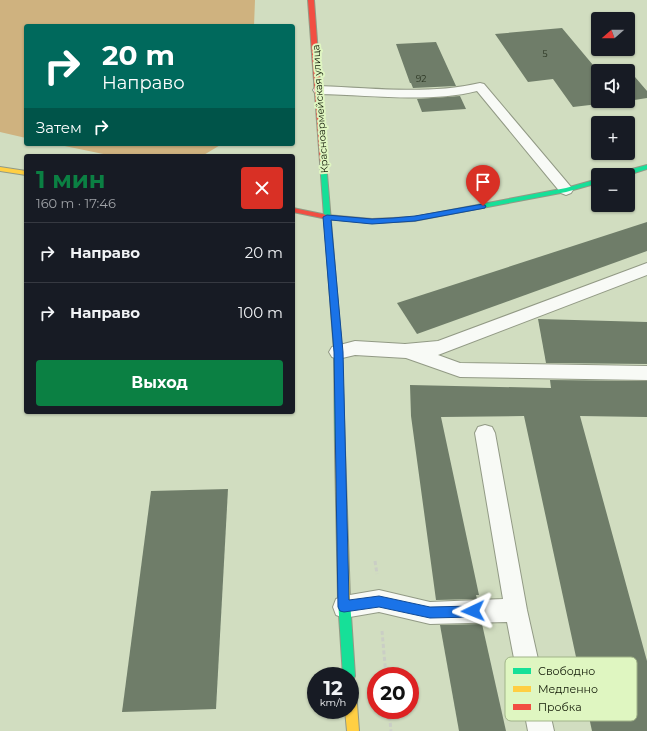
<!DOCTYPE html>
<html lang="ru">
<meta charset="utf-8">
<style>
body{margin:0;font-family:Montserrat,sans-serif;background:#242831;color:#f1f3f6;height:100vh;display:flex;flex-direction:column;font-size:15px;white-space:nowrap}
*{box-sizing:border-box;margin:0}
p{font-size:13px;color:#9ea1a6}
.icon{flex:none;width:22px;height:22px;fill:none;stroke:currentColor;stroke-width:2;stroke-linecap:round;stroke-linejoin:round}
.map{position:relative;flex:1;overflow:hidden}
.side{position:absolute;left:24px;top:154px;width:271px;height:260px;display:flex;flex-direction:column;background:#171b24;border-radius:4px;box-shadow:0 1px 3px #0004}
.side>*{flex:none}
.guide{position:absolute;left:24px;top:24px;width:271px;height:122px;border-radius:4px;box-shadow:0 1px 3px #0004;background:#00695c;color:#fff;overflow:hidden}
.needle{width:26px;rotate:250deg}
.buttons{position:absolute;left:591px;top:12px;display:grid;gap:8px}
.buttons a{display:grid;place-items:center;width:44px;height:44px;border-radius:4px;background:#171b24;box-shadow:0 1px 3px #0004;font-size:20px}
.speed{position:absolute;left:307px;top:667px;display:flex;gap:8px;font-size:20px;font-weight:700;text-align:center}
.speed>*{display:grid;place-content:center;width:52px;height:52px;border-radius:50%;background:#171b24;box-shadow:0 1px 3px #0004;line-height:1}
.speed small{font-size:10px;font-weight:400}
.speed .limit{border:6px solid #d22;background:#fff;color:#111}
.pin{position:absolute;display:grid;place-items:center;width:34px;height:34px;color:#fff;margin:-41px -17px;border-radius:50% 50% 50% 0;rotate:-45deg;box-shadow:0 0 4px #0007}
.pin .icon{rotate:45deg}
.me{position:absolute;width:44px;margin:-22px;rotate:268deg;stroke-linejoin:round;filter:drop-shadow(0 0 3px #0008)}
.turn{display:flex;align-items:center;gap:14px;height:84px;padding:0 12px;font-size:18px}
.turn .icon{width:52px;height:52px;stroke-width:2.5}
.turn b{display:block;font-size:28px;line-height:34px}
.then{display:flex;align-items:center;height:38px;padding:0 12px;background:#0003;gap:8px;font-size:15px}
.round{display:grid;place-items:center;flex:none;width:42px;height:42px;border-radius:4px;background:#242831}
.summary{display:flex;align-items:center;justify-content:space-between;height:68px;padding:0 12px}
h1{font-size:24px;font-weight:700;line-height:30px;color:#0b8043}
.button{display:flex;gap:8px;margin-top:auto;padding:8px 12px}
.button a{flex:1;height:46px;border-radius:4px;background:#0b8043;color:#fff;font-size:16px;font-weight:700;line-height:46px;text-align:center}
ul{padding:0;list-style:none}
li{display:flex;align-items:center;gap:12px;height:60px;padding:0 12px;border-top:1px solid #363941}
li div{flex:1}
li b{display:block;font-size:15px}
li em{font-style:normal}
.map>svg:first-child{display:block}
</style>
<div class="map">
<svg width="647" height="731" viewBox="0 0 647 731">
<rect width="100%" height="100%" fill="#d1ddc0"/>
<!-- forest -->
<g fill="#cfb27f">
<polygon points="0,0 255,0 254,26 26,26 26,138 0,132"/>
<polygon points="55,144 222,144 202,156 113,156"/>
</g>
<!-- building -->
<g fill="#6f7d69">
<polygon points="562,28 598,71 598,101 624,101 573,107 553,79 528,82 495,34"/>
<polygon points="436,42 456,86 413,88 411,83 410,83 396,44"/>
<polygon points="629,70 647,91 647,98 628,101 628,71 622,71"/>
<polygon points="460,96 466,109 422,112 417,99"/>
<polygon points="647,222 647,251 417,334 397,303"/>
<polygon points="538,319 647,322 647,364 546,363"/>
<polygon points="550,380 647,381 647,417 580,416 647,661 647,731 592,731 524,416 441,417 479,595 476,595 477,599 436,600 411,416 410,385 551,388"/>
<polygon points="228,489 216,709 122,712 151,491"/>
<polygon points="482,624 506,731 459,731 440,625"/>
</g>
<g fill="none" stroke-linecap="round" stroke-linejoin="round">
<!-- lane casing -->
<g stroke="#929a85" stroke-width="2">
<g id="lane">
<path d="M480 83 484 84 571 187 573 190 571 193 566 195 561 193 477 91C430 103 368 95 319 94L315 93 313 90 315 87 319 86C371 88 429 95 480 83Z"/>
<polygon points="647,263 647,275 438,355 460,363 647,366 647,380 460,377 406,358 355,355 338,359 332,357 329,352 332,347 355,341 405,344 438,341"/>
<polygon points="485,425 492,427 495,433 527,610 554,731 528,731 507,622 430,624 379,612 344,618 336,615 333,607 336,599 344,596 379,590 430,602 503,599 475,433 478,427"/>
</g>
</g>
<!-- fast casing -->
<g stroke="#929a85" stroke-width="2">
<g id="fast">
<polygon points="323,160 326,162 342,352 345,450 343,453 340,454 337,453 335,450 334,352 320,162"/>
<polygon points="647,165 647,169 628,175 616,175 617,173"/>
<polygon points="598,179 598,183 566,192 414,221 410,219 414,217 566,188"/>
<polygon points="344,594 348,596 350,600 355,676 353,680 350,682 350,676 343,676 338,600 340,596"/>
</g>
</g>
<!-- slow casing -->
<g stroke="#929a85" stroke-width="2">
<g id="slow">
<polygon points="0,167 26,171 26,175 0,171"/>
<polygon points="340,446 343,447 345,450 350,600 348,604 344,606 340,604 338,600 335,450 337,447"/>
<polygon points="350,684 354,686 356,690 359,731 347,731 345,710 350,710"/>
</g>
</g>
<!-- jam casing -->
<g stroke="#929a85" stroke-width="2">
<g id="jam">
<polygon points="308,0 314,0 326,162 323,164 320,162"/>
<polygon points="293,208 327,215 372,219 414,217 418,219 414,221 372,223 327,219 293,212"/>
</g>
</g>
<!-- path -->
<g stroke="#cacec5" stroke-width="3" stroke-dasharray="4 2.5" stroke-linecap="butt">
<polyline points="375,561 377,574"/>
<polyline points="382,631 386,676"/>
<polyline points="389,710 391,731"/>
</g>
<!-- lane -->
<use href="#lane" fill="#f8faf6" fill-rule="evenodd"/>
<!-- fast -->
<use href="#fast" fill="#16e098" fill-rule="evenodd"/>
<!-- slow -->
<use href="#slow" fill="#ffcf43" fill-rule="evenodd"/>
<!-- jam -->
<use href="#jam" fill="#f24e42" fill-rule="evenodd"/>
</g>
<!-- route -->
<polygon fill="#1a73e8" stroke="#114b97" points="483,204 486,206 485,208 415,221 372,224 331,220 343,352 349,600 379,596 430,607 473,606 477,607 479,611 477,616 473,617 430,618 379,607 344,612 340,611 338,607 334,352 323,217 327,215 372,219 393,218 415,216"/>
<g text-anchor="middle" dominant-baseline="central" stroke-width="4" stroke-linejoin="round" paint-order="stroke">
<!-- far-number labels -->
<g font-size="9" fill="#28321f">
<text x="545" y="53">5</text>
<text x="421" y="78">92</text>
</g>
<!-- far-street labels -->
<g font-size="10" fill="#111906" stroke="#dff6c1">
<text transform="translate(320 109) rotate(-94)">Красноармейская улица</text>
</g>
</g>
<!-- legend -->
<rect x="505" y="657" width="132" height="64" rx="6" fill="#dff6c1" stroke="#a1b489" stroke-width="1"/>
<rect x="513" y="668" width="18" height="6" fill="#16e098"/>
<rect x="513" y="686" width="18" height="6" fill="#ffcf43"/>
<rect x="513" y="704" width="18" height="6" fill="#f24e42"/>
<g font-size="11" fill="#111906">
<text x="538" y="675">Свободно</text>
<text x="538" y="693">Медленно</text>
<text x="538" y="711">Пробка</text>
</g>
</svg>
<div class="buttons">
<a><svg class="needle" viewBox="-14 -14 28 28"><path d="M0-13l5 13h-10z" fill="#e53935"/><path d="M0 13l5-13h-10z" fill="#9ea1a6"/></svg></a>
<a><svg class="icon" aria-label="sound" viewBox="0 0 24 24"><path d="M4 9h4l5-4v14l-5-4H4zM17 9q2 3 0 6"/></svg></a>
<a>+</a>
<a>−</a>
</div>
<div class="speed"><div>12<small>km/h</small></div><div class="limit">20</div></div>
<div class="pin" style="left:483px;top:206px;background:#d93025"><svg class="icon" aria-label="arrive" viewBox="0 0 24 24"><path d="M6 21V4h12l-3 4 3 4H6"/></svg></div>
<svg class="me" style="left:473px;top:611px" viewBox="-20 -20 40 40"><path d="M0-17L14 15 0 8-14 15z" fill="#1a73e8" stroke="#fff" stroke-width="4"/></svg>
<div class="guide">
<div class="turn"><svg class="icon" aria-label="right" viewBox="0 0 24 24"><path d="M7 20v-9h11M14 6l5 5-5 5"/></svg><div><b>20 m</b>Направо</div></div>
<div class="then">Затем<svg class="icon" aria-label="right" viewBox="0 0 24 24"><path d="M7 20v-9h11M14 6l5 5-5 5"/></svg></div>
</div>
<section class="side">
<div class="summary"><div><h1>1 мин</h1><p>160 m · 17:46</p></div><a class="round" style="background:#d93025;color:#fff"><svg class="icon" aria-label="close" viewBox="0 0 24 24"><path d="M6 6l12 12M18 6L6 18"/></svg></a></div>
<ul>
<li><svg class="icon" aria-label="right" viewBox="0 0 24 24"><path d="M7 20v-9h11M14 6l5 5-5 5"/></svg><div><b>Направо</b></div><em>20 m</em></li>
<li><svg class="icon" aria-label="right" viewBox="0 0 24 24"><path d="M7 20v-9h11M14 6l5 5-5 5"/></svg><div><b>Направо</b></div><em>100 m</em></li>
</ul>
<div class="button"><a>Выход</a></div>
</section>
</div>
